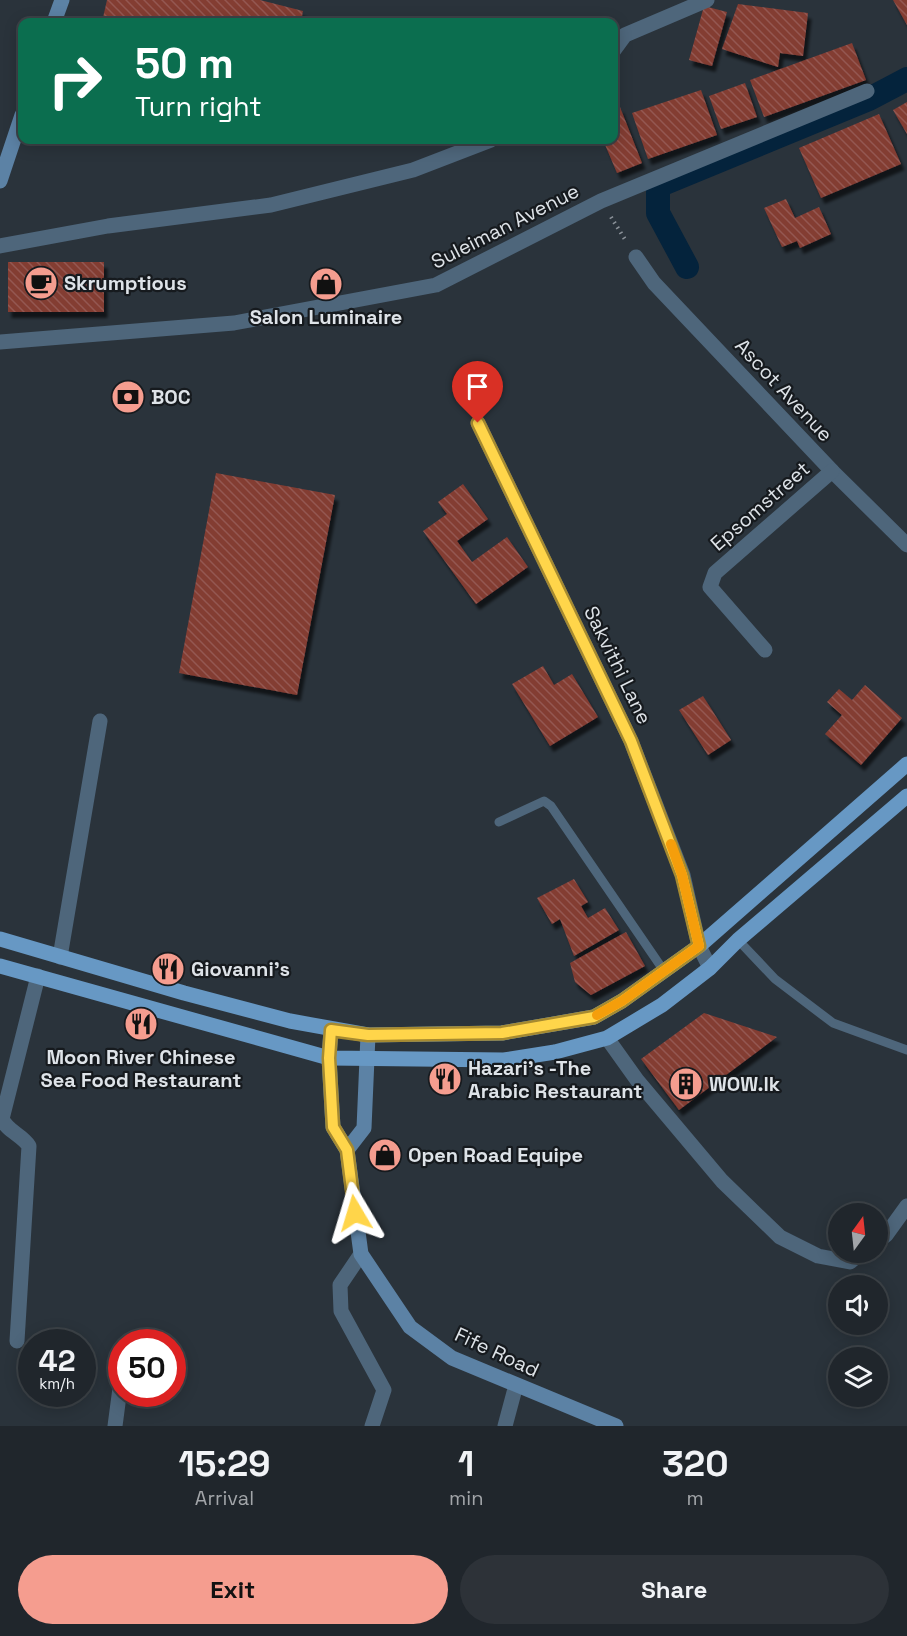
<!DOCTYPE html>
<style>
body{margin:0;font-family:"Space Grotesk",sans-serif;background:#2d3238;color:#f1f3f6;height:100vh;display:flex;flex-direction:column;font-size:22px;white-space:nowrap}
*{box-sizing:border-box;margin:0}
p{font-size:20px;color:#a2a5a9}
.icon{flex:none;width:33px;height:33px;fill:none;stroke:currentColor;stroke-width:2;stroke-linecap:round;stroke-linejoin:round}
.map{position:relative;height:1426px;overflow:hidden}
.panel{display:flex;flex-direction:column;background:#20262c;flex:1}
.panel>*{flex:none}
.hud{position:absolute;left:18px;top:18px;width:600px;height:126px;border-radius:12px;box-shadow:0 3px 15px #0003,0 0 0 2px #3d4348;background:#0b6e4f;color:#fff;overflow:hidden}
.needle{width:39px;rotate:15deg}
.controls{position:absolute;left:828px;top:1203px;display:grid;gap:12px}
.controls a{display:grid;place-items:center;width:60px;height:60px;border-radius:50%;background:#20262c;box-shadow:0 3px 15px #0003,0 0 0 2px #3d4348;font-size:30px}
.speed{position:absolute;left:18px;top:1329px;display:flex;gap:12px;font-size:30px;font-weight:700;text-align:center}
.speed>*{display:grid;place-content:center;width:78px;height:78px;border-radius:50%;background:#20262c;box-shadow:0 3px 15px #0003,0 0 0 2px #3d4348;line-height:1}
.speed small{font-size:15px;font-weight:400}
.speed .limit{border:9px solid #d22;background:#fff;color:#111}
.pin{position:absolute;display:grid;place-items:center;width:51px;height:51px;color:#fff;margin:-62px -26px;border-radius:50% 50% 50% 0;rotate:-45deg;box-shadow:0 0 6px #0007}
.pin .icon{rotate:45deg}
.me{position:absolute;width:66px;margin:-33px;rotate:353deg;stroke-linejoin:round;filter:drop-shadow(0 0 4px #0008)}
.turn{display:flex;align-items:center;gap:21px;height:126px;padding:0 18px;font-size:27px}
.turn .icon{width:78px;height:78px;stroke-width:2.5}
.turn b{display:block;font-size:42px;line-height:51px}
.eta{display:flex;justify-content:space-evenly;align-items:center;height:102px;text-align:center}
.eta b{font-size:36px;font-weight:600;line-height:42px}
.cta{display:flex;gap:12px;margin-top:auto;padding:12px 18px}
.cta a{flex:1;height:69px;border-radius:36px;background:#f59d8f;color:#111;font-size:24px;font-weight:600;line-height:69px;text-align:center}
.cta a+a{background:#2d3238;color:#f1f3f6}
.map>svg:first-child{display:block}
</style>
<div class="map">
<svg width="907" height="1426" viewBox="0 0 907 1426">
<defs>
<pattern id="building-back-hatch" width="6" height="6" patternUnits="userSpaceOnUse" patternTransform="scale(1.5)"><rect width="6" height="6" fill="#833c33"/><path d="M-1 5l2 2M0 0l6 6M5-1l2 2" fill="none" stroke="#945851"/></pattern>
<filter id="shadow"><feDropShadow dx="3.5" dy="6" stdDeviation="1.5" flood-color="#0009"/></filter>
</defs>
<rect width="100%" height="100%" fill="#2a333b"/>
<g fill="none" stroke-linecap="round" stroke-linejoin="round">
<!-- canal -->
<polyline stroke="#04233c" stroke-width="24" points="687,267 658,213 658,186 869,99 907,79"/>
</g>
<!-- building -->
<g fill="url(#building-back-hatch)" filter="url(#shadow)">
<polygon points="107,0 260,0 303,11 301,22 102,22"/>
<polygon points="893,0 907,0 907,25"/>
<polygon points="738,4 808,13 803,56 780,53 778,67 722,49"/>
<polygon points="704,6 727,12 712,66 689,60"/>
<polygon points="852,43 866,80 764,117 750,80"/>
<polygon points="745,83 757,117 721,129 709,96"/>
<polygon points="701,90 717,135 648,159 632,113"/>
<polygon points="907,102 907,134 893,110"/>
<polygon points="620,107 642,163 617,173 603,140 614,140 614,109"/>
<polygon points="879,114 901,164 821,198 799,148"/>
<polygon points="786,199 795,218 819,207 831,234 800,248 797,241 782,247 764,208"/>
<rect x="8" y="262" width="96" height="50"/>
<polygon points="216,473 335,495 297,695 179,673"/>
<polygon points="463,484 488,519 457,541 472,562 507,537 528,567 476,604 423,531 447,514 438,502"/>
<polygon points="543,666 554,685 572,674 598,717 550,746 512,684"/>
<polygon points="865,685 902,718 861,765 825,734 842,715 827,702 839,689 852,700"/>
<polygon points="703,696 731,740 708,755 679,710"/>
<polygon points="574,879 588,902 581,906 588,918 605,908 619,930 574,956 560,919 552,924 537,898"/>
<polygon points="626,932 645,966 591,995 575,982 570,963"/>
<polygon points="704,1013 777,1037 679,1110 641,1059"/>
</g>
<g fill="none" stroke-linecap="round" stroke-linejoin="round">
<!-- path -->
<polyline stroke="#8b9299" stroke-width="4" stroke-dasharray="1.5 4.5" stroke-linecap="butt" points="611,217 626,241"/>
<!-- lane -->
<g stroke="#4e667b" stroke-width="9">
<polyline points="499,822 544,801 551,806 664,971"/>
<polyline points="738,940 775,979 833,1023 907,1050"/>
</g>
<!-- street -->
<g stroke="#4e667b" stroke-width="15">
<polyline points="614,50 625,35 707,0"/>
<polyline points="0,246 108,226 271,205 413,170 491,140"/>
<polyline points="636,257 654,283 832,471 907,545"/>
<polyline points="0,342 234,323 436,285 601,201 867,91"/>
<polyline points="478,423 631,741 683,875 699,946 710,968"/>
<polyline points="765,650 710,587 715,573 832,471"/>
<polyline points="60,957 100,721"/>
<polyline points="607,1038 637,1080 722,1181 780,1237 818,1256 850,1262 862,1252"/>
<polyline points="878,1241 886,1235 907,1206"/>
<polyline points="361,1254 340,1285 341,1311 384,1390 372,1426"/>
<path d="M17 1341 29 1146C22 1135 7 1131 2 1119L38 976"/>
<polyline points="115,1426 122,1373"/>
<polyline points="505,1426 516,1385"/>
</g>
<!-- secondary -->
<g stroke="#5c82a5" stroke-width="15">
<polyline points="54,22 62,0"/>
<polyline points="0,181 22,115"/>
<polyline points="331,1030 329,1058 333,1127 347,1150 361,1254 410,1327 452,1358 616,1426"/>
<polyline points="347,1150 364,1128 368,1035"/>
</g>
<!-- primary -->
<g stroke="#6798c4" stroke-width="15">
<polyline points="0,939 184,993 290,1021 368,1035 502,1033 594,1017 622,1001 699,946 907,764"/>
<polyline points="0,966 329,1058 504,1060 555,1052 607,1038 662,1005 710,968 738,940 907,796"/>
</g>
</g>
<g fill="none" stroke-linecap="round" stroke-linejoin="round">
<!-- route casing -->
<g stroke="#a68a30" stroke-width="15">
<polyline id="route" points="355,1213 347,1150 333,1127 329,1058 331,1030 368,1035 502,1033 594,1017 622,1001 699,946 682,875 631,741 478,423"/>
</g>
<!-- route -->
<use href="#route" stroke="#ffd54a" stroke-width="10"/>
<!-- slow -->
<polyline stroke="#f59e0b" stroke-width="10" points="597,1015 622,1001 699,946 682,875 671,844"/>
</g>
<!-- icons -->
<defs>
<g id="cafe-disc" transform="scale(1.725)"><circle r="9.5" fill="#f59d8f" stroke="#161a1e"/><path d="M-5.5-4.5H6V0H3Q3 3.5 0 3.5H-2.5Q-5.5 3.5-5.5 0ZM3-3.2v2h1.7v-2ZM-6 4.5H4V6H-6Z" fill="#111"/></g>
<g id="shop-disc" transform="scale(1.725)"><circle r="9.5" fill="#f59d8f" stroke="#161a1e"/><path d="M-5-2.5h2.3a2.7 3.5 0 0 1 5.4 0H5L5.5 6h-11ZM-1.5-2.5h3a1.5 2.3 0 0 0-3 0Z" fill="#111"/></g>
<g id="bank-disc" transform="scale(1.725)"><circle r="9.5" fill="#f59d8f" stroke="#161a1e"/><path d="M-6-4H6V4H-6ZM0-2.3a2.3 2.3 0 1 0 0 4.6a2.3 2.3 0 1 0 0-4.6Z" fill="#111"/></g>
<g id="restaurant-disc" transform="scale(1.725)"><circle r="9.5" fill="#f59d8f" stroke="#161a1e"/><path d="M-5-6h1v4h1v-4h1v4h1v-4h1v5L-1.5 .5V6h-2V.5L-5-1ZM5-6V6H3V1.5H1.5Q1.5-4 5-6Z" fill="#111"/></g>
<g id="building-disc" transform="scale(1.725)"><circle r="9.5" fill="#f59d8f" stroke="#161a1e"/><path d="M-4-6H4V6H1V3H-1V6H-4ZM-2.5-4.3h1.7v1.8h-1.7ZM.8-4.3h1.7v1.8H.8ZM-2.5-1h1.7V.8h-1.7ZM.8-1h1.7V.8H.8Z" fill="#111"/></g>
</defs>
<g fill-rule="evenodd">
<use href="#cafe-disc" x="41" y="283"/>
<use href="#shop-disc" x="326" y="284"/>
<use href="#bank-disc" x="128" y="397"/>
<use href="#restaurant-disc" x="168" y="969"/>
<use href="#restaurant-disc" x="141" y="1024"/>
<use href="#restaurant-disc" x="445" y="1079"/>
<use href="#building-disc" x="686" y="1084"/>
<use href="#shop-disc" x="385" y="1155"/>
</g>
<g text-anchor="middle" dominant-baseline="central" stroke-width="4.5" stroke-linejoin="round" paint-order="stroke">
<!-- street labels -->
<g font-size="20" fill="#dee3e8" stroke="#161a1e">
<text transform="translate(505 226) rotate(-27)">Suleiman Avenue</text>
<text transform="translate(784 390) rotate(47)">Ascot Avenue</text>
<text transform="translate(760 506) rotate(-41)">Epsomstreet</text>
<text transform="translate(618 665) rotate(64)">Sakvithi Lane</text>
<text transform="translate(497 1352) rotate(25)">Fife Road</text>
</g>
<!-- poi labels -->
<g font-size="20" font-weight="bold" fill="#dee3e8" stroke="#161a1e" text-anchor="start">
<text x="64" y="283">Skrumptious</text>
<text x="326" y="317" text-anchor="middle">Salon Luminaire</text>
<text x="151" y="397">BOC</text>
<text x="191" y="969">Giovanni's</text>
<text x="141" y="1057" text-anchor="middle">Moon River Chinese<tspan x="141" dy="23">Sea Food Restaurant</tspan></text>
<text x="468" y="1068">Hazari's -The<tspan x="468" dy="23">Arabic Restaurant</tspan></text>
<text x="709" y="1084">WOW.lk</text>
<text x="408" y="1155">Open Road Equipe</text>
</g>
</g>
</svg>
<div class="controls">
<a><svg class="needle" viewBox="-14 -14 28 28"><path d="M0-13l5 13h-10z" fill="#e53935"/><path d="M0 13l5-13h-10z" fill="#a2a5a9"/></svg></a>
<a><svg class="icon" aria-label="sound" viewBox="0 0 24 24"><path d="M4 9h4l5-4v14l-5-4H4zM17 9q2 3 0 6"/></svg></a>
<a><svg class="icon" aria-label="layers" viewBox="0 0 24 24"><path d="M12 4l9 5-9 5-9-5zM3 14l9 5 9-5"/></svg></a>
</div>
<div class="speed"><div>42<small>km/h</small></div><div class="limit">50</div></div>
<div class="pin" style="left:478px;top:423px;background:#d93025"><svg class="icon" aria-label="arrive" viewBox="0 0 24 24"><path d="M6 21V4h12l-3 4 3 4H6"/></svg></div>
<svg class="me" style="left:355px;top:1213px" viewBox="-20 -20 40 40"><path d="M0-17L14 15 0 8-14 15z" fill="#ffd54a" stroke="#fff" stroke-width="4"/></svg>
<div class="hud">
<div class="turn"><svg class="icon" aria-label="right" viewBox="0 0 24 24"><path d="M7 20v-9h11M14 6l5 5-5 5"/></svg><div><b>50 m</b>Turn right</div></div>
</div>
</div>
<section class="panel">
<div class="eta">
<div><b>15:29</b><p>Arrival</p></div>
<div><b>1</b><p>min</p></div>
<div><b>320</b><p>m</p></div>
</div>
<div class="cta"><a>Exit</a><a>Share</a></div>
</section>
